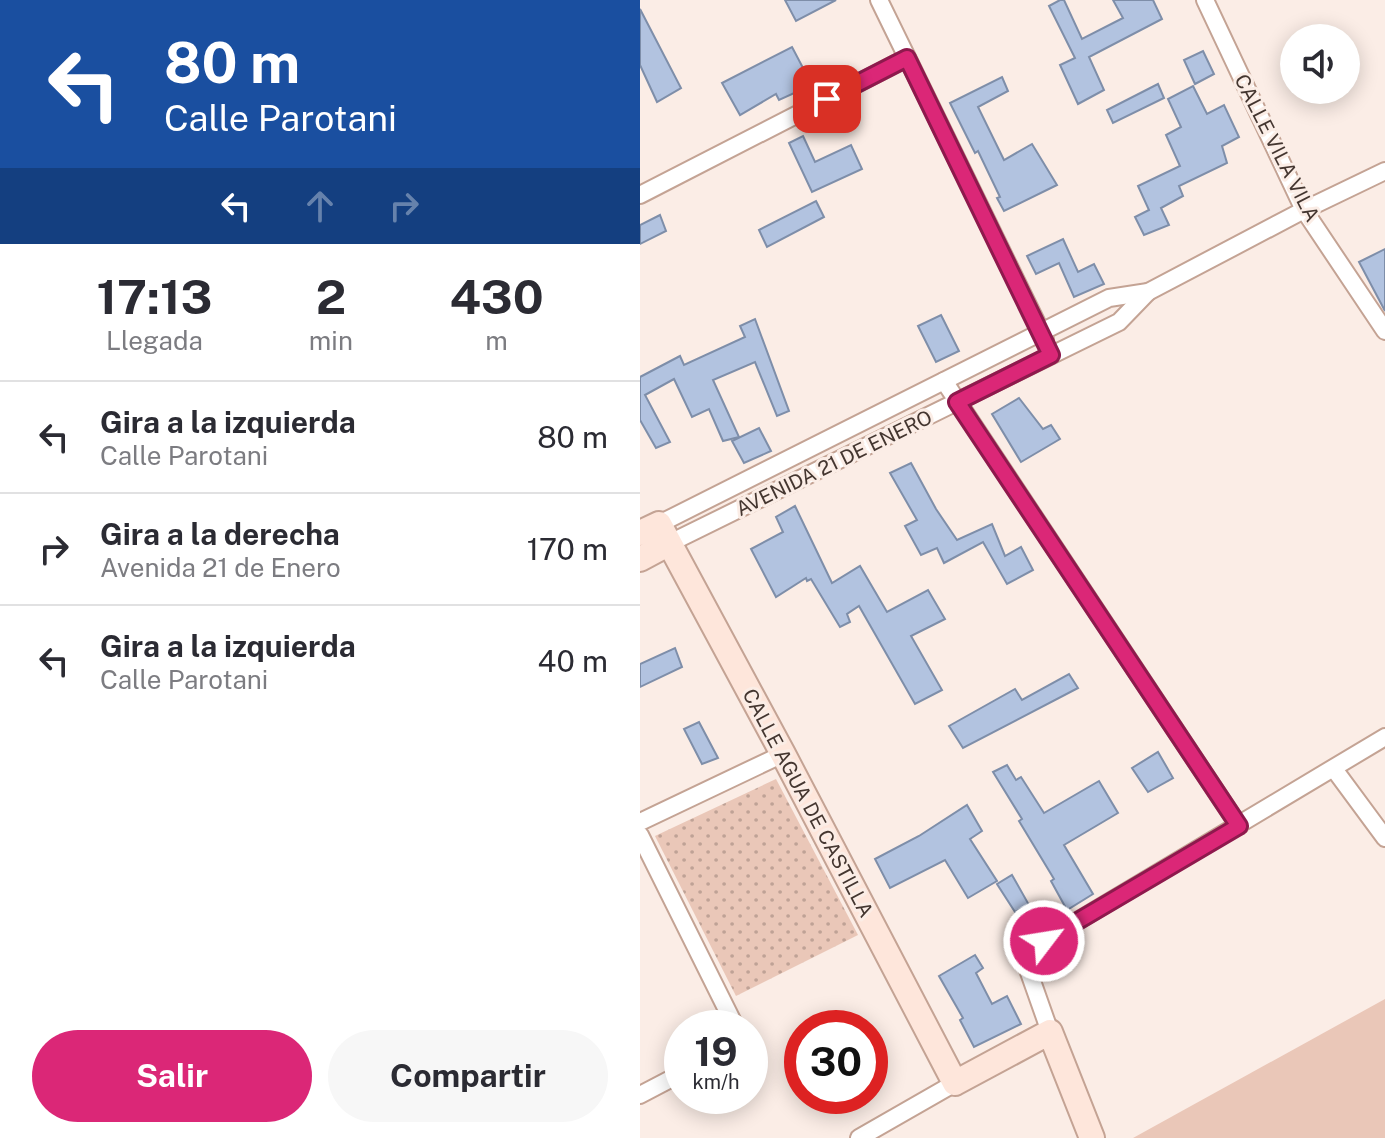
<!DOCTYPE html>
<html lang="es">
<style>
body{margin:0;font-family:"Public Sans",sans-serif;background:#f7f7f7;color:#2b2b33;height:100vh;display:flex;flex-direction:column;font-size:30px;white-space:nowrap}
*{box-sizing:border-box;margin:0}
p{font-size:26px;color:#7c7c81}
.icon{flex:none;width:44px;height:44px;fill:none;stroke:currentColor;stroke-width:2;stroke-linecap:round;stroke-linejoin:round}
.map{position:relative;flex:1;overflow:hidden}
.side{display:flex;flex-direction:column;background:#fff;width:640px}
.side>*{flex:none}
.top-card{background:#1a4fa0;color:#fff;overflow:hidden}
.fabs{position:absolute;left:640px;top:24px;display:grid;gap:16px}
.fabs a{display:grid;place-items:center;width:80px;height:80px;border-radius:50%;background:#fff;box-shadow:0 4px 20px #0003;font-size:40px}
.speed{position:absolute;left:24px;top:1010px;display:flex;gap:16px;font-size:40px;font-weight:700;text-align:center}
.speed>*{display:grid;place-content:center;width:104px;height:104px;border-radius:50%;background:#fff;box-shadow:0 4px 20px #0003;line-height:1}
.speed small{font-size:20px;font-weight:400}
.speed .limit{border:12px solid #d22;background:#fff;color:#111}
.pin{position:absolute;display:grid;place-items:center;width:68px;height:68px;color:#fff;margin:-34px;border-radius:16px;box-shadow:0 4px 12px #0006}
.me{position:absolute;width:88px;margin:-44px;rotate:59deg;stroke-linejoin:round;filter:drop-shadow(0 0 6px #0008)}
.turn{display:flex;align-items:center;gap:28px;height:168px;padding:0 32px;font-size:36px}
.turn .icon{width:104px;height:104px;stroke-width:2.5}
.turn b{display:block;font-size:56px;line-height:68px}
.lanes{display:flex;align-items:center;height:76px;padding:0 32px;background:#0003;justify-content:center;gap:40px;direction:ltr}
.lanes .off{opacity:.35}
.eta{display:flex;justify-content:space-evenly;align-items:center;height:136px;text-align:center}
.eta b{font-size:48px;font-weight:700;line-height:56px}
.primary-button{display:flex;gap:16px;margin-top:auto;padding:16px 32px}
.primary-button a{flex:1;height:92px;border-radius:48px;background:#db2777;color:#fff;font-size:32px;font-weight:700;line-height:92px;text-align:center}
.primary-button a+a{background:#f7f7f7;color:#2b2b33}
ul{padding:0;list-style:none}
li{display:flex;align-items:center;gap:24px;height:112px;padding:0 32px;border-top:2px solid #e1e1e2}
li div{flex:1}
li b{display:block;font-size:30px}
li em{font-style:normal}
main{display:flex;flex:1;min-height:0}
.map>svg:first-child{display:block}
</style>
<main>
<section class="side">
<div class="top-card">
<div class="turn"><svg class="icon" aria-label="left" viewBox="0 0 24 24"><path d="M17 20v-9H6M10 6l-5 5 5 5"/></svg><div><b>80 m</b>Calle Parotani</div></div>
<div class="lanes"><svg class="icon" aria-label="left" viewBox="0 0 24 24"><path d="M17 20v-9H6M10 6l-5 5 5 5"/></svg><svg class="icon off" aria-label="ahead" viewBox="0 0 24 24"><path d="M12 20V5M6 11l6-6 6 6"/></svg><svg class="icon off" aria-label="right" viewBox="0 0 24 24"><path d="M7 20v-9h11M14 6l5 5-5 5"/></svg></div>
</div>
<div class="eta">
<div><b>17:13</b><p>Llegada</p></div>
<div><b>2</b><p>min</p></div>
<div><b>430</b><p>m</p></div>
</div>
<ul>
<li><svg class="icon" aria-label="left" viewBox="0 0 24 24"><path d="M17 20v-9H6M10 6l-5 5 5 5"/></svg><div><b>Gira a la izquierda</b><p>Calle Parotani</p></div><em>80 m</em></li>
<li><svg class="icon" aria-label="right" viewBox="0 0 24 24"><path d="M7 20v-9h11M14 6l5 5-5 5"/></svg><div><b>Gira a la derecha</b><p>Avenida 21 de Enero</p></div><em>170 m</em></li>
<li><svg class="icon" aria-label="left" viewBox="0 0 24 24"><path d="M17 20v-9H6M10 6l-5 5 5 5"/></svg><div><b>Gira a la izquierda</b><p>Calle Parotani</p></div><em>40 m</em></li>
</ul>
<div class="primary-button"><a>Salir</a><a>Compartir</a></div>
</section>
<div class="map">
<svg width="745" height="1138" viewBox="0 0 745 1138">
<defs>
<pattern id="grass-dots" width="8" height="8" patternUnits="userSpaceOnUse" patternTransform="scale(2)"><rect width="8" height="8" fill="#eac7b8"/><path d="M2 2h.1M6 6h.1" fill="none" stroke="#bfa296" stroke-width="1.8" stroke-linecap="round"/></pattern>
</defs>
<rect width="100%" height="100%" fill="#fbede6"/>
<!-- grass -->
<polygon fill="url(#grass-dots)" points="136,779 218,935 96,996 15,836"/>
<!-- pitch -->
<polygon fill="#eac7b8" points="745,999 745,1138 493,1138"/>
<!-- building -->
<g fill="#b2c3e0" stroke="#7e8ea9" stroke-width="2">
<polygon points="145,0 196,0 156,21"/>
<polygon points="420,0 424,0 442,39 483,18 473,0 513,0 522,19 449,57 464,90 438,104 420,65 435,58 409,6"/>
<polygon points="0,9 41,88 17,102 0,65"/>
<polygon points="152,47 172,85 139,100 136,94 100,115 82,83"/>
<polygon points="563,51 574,74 555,84 544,60"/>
<polygon points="362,77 368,91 338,107 364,160 392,144 417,185 364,211 357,198 360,197 338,151 335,153 310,103"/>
<polygon points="518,84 524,98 473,123 467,110"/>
<polygon points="553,86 567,114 584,105 599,137 582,146 587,163 539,186 543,196 521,208 529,225 504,235 495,217 509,210 498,186 540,166 526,135 541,127 528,99"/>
<polygon points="163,136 175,162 211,145 222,169 172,192 149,143"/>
<polygon points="176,201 184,217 127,247 119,230"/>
<polygon points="20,215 26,231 0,244 0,225"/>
<polygon points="423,239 438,272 454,264 464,284 434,297 419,263 396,274 387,256"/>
<polygon points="745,249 745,311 719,262"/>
<polygon points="301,315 319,351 296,362 278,326"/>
<polygon points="115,319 149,411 137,416 115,362 73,380 99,437 83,441 69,409 52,417 34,379 5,395 30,442 16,448 0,420 0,377 40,356 44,365 105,337 100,326"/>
<polygon points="379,398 403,429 411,425 420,439 381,462 352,414"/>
<polygon points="119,428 131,451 104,463 92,441"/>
<polygon points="271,463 296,509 317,540 352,524 365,556 381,547 393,570 367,584 343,542 304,563 297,548 281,555 265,526 277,520 250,473"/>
<polygon points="155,506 192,583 220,566 247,612 288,590 305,619 271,636 302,690 275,704 219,606 207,614 210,622 200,627 171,579 167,581 166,578 136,597 111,549 143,532 136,517"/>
<polygon points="35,648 42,667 0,687 0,664"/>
<polygon points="429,674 438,688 323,748 309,726 375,689 382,700"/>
<polygon points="59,722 78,758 62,764 44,729"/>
<polygon points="518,752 533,778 508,792 492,768"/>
<polygon points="367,765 376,780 381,777 404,813 459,781 478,813 424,845 453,894 427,910 411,881 414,879 379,821 382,819 353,772"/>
<polygon points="327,805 342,831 330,839 357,881 328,898 305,860 250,888 235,859 279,836"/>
<polygon points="372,875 389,905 375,912 357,884"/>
<polygon points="335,955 343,968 336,973 352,1004 367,996 381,1024 334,1047 320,1020 323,1018 299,976"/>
</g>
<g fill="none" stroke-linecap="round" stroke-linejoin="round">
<!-- street casing -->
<g stroke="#c4a394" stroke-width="20">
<g id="street">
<polyline points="239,0 405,340"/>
<polyline points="565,0 664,210 745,331"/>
<polyline points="0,195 267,58"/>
<polyline points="304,381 599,826"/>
<polyline points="19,524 469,298 508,292 664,210 745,171"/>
<polyline points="28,544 479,322 508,292"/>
<polyline points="694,769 745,838"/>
<polyline points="0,822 143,754"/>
<polyline points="0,835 96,1028"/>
<polyline points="410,1032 386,964 404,941 745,737"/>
<polyline points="0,1095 42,1073"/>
<polyline points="219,1138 315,1083"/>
</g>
</g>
<!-- secondary casing -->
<g stroke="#c4a394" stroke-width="28">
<g id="secondary">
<polyline points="0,533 19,524 143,754 315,1083 410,1032 452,1138"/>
<polyline points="0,559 28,544"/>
</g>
</g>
<!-- street -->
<use href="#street" stroke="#fff" stroke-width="16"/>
<!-- secondary -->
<use href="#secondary" stroke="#fee6db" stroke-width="24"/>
</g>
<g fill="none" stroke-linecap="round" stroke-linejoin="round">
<!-- route casing -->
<g stroke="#8e194d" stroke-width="20">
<polyline id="route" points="187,99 267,58 411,355 317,402 599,826 404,941"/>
</g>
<!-- route -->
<use href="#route" stroke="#db2777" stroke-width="14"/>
</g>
<g text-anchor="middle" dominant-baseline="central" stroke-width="6" stroke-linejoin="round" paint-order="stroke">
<!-- street labels -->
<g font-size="20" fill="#443630" stroke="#fbede6">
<text transform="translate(637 148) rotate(63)">CALLE VILA VILA</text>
<text transform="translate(194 463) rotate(-26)">AVENIDA 21 DE ENERO</text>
<text transform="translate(168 803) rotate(62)">CALLE AGUA DE CASTILLA</text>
</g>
</g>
</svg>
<div class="fabs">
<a><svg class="icon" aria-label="sound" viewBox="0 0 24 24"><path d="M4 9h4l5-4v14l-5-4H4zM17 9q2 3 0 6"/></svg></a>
</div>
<div class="speed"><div>19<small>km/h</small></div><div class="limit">30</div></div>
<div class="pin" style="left:187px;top:99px;background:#d93025"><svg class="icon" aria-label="arrive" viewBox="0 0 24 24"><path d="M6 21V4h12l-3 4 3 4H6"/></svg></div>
<svg class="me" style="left:404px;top:941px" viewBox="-20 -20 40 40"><circle r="17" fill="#db2777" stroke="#fff" stroke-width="3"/><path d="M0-11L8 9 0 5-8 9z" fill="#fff"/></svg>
</div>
</main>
